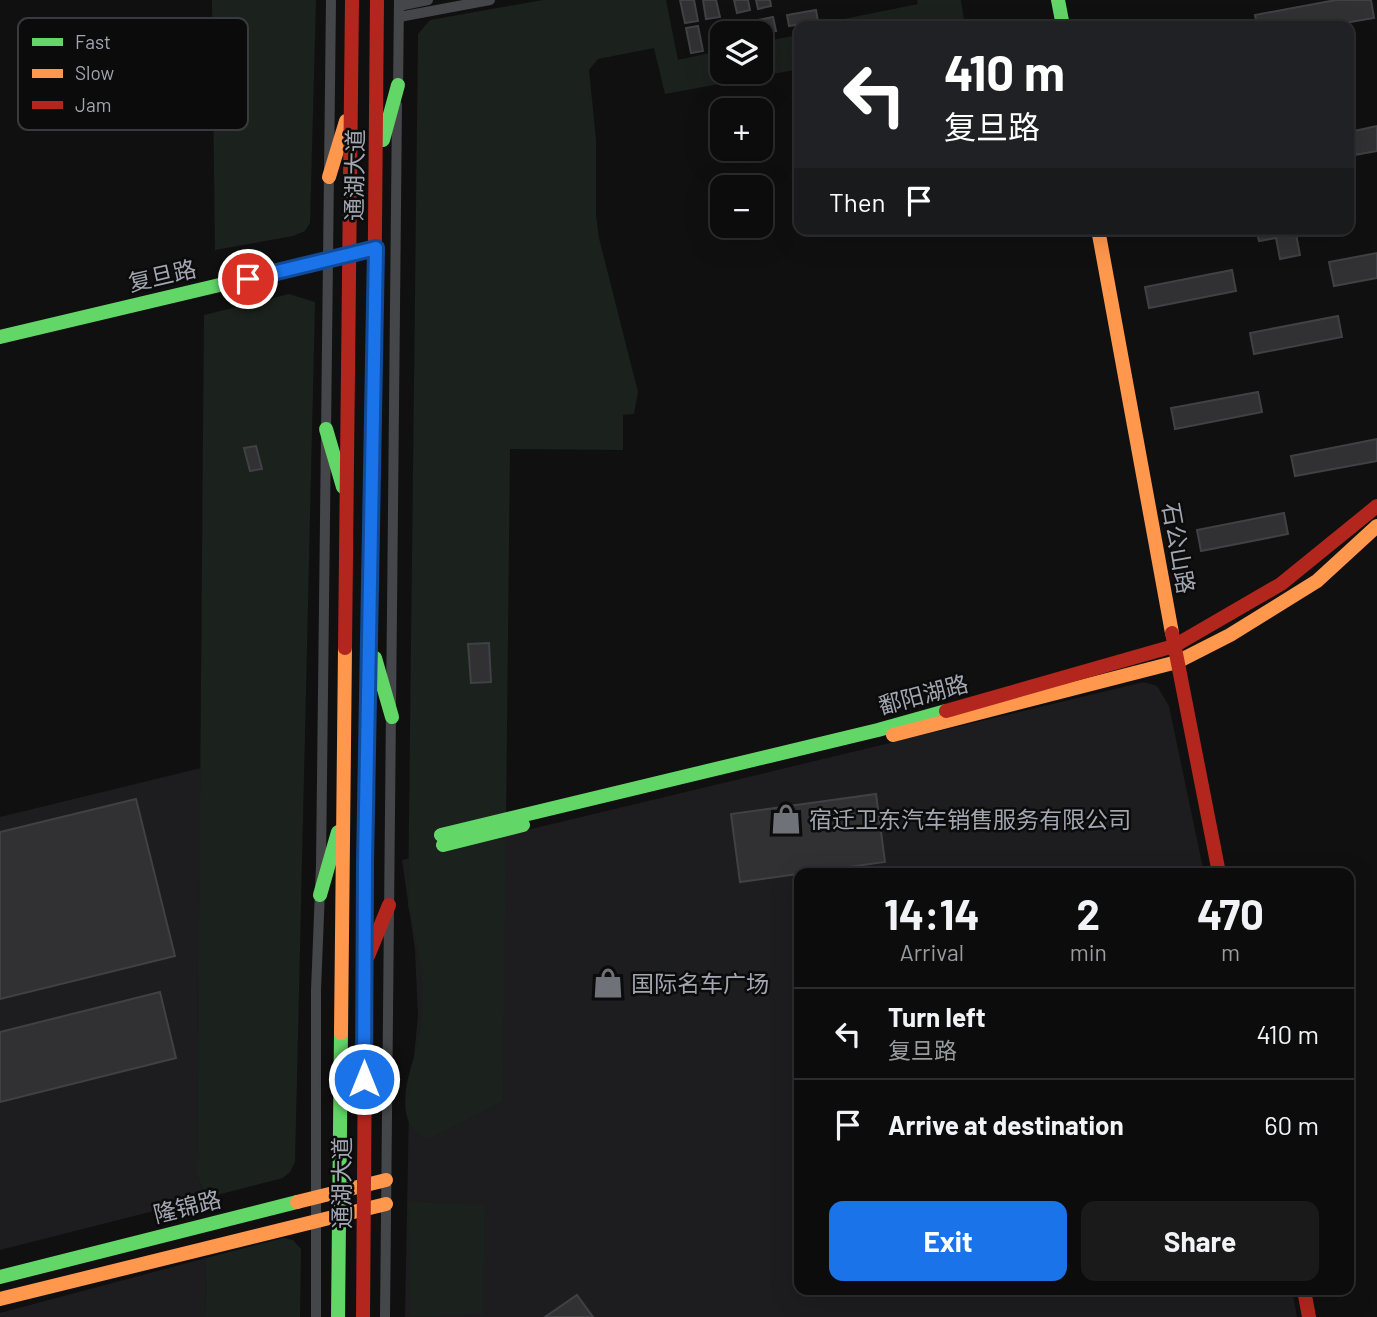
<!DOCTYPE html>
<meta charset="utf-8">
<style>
body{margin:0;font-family:Barlow,"Noto Sans SC",sans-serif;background:#1a1a1b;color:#f1f3f6;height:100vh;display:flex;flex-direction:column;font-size:26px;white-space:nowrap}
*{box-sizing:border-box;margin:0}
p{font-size:23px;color:#9a9b9d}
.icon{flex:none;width:38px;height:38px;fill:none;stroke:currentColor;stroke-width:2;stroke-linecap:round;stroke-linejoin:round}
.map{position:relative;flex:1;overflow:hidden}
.panel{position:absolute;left:794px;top:868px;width:560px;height:427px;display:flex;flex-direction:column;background:#0c0c0d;border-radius:14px;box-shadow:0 7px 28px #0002,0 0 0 2px #2c2c2e}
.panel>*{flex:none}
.guide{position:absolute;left:794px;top:21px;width:560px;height:214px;border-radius:14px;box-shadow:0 7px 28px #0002,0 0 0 2px #2c2c2e;background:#202124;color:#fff;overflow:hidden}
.tools{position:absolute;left:710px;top:21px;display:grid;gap:14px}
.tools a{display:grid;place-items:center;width:63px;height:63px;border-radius:14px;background:#0c0c0d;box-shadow:0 7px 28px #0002,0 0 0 2px #2c2c2e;font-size:35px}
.pin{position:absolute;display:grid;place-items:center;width:60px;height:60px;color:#fff;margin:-30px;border:4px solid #fff;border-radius:50%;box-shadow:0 2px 7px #0007}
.me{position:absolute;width:77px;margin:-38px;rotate:0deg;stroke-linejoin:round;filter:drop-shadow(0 0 5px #0008)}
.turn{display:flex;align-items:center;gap:24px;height:147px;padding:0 35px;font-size:32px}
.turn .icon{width:91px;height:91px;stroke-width:2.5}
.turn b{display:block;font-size:49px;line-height:60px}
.then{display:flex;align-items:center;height:66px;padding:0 35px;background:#0003;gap:14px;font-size:26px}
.eta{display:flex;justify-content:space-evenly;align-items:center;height:119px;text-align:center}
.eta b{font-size:42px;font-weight:700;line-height:49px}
.button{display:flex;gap:14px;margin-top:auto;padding:14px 35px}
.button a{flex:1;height:80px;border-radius:14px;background:#1a73e8;color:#fff;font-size:28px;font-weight:700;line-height:80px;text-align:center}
.button a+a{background:#1a1a1b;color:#f1f3f6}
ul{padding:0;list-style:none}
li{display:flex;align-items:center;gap:21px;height:91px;padding:0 35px;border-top:2px solid #2c2c2e}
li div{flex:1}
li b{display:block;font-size:26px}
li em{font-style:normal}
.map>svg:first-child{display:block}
</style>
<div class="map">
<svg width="1377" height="1317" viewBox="0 0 1377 1317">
<rect width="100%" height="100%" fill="#101011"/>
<!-- built -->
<g fill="#1d1d1f">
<polygon points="1144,682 1157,686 1169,706 1204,873 800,873 800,1290 1292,1290 1297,1317 405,1317 409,1106 418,1016 415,950 402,860"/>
<polygon points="201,768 197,1174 205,1198 0,1250 0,817"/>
<polygon points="206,1258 205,1317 0,1317 0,1313"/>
</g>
<!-- green -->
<g fill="#1b211c">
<polygon points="212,0 316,0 310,223 305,231 293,236 215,250"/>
<path d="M543 0H666L678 60 723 50V72H761V42L793 36 792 30 800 28V69L665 94 654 48 598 59 589 70 596 139V215L599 238 638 392 634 414 623 415V450L510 449 503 1101 429 1139C419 1134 410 1129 407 1117 400 1088 415 1061 420 1033 428 990 418 947 408 905L418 34 430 20Z"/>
<polygon points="917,0 961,0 965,26 809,26 918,4"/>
<polygon points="289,294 315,302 295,1162 290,1172 283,1178 205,1198 197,1174 204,315"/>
<polygon points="408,1202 485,1205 483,1314 411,1317"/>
<polygon points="283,1238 293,1240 301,1249 300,1317 205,1317 206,1258"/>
</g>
<!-- building -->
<g fill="#313133" stroke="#404144" stroke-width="2">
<polygon points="680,0 694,0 698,21 685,23"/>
<polygon points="703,0 716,0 720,17 706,19"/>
<polygon points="734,0 748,0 750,10 737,13"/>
<polygon points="756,0 770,0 771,6 758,9"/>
<polygon points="1336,0 1371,0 1374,18 1327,26 1257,26 1255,15"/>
<polygon points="816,10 818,21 789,26 787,15"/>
<polygon points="773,17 776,31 724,33 723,27"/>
<polygon points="698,26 703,51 691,53 686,28"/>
<polygon points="1377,126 1377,151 1349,156 1349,132"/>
<polygon points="1256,229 1295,229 1300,255 1280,259 1276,238 1259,241"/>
<polygon points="1377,253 1377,278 1334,286 1329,262"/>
<polygon points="1232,270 1236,291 1149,308 1145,287"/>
<polygon points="1338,316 1342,337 1254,354 1250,333"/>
<polygon points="1258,392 1262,412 1175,429 1171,408"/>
<polygon points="1377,439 1377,461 1295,476 1291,456"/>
<polygon points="256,446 262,469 250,471 244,448"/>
<polygon points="1284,513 1288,534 1201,551 1197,530"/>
<polygon points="489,643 491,682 471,683 468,644"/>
<polygon points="876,794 885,862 740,882 731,814"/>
<polygon points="136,799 175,956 0,999 0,832"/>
<polygon points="160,992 176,1058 0,1102 0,1032"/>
<polygon points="577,1295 593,1317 545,1317"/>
</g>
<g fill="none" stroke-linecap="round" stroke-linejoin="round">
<!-- street -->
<g stroke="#454649" stroke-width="10">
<polyline points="399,6 428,0"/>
<polyline points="399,17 490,0"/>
<polyline points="398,89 399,0"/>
<polyline points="316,1317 316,990 321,865 331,0"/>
<polyline points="385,1317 397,105"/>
</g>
<!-- fast -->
<g stroke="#63d668" stroke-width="14">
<polyline points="1058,0 1063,26"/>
<polyline points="383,140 398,85"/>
<polyline points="0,337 376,248"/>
<polyline points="326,429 343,487"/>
<polyline points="375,658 392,717"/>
<polyline points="441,835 878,730 946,711"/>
<polyline points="443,845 523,825"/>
<polyline points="320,895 338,832"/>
<polyline points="0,1277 297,1202"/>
<polyline points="338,1317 341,1033"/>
</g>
<!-- slow -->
<g stroke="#ff974d" stroke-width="14">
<polyline points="329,177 346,121"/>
<polyline points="1098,229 1172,633"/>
<polyline points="893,735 1177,662 1230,635 1317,581 1377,526"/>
<polyline points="367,778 374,339"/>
<polyline points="341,1033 345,648"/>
<polyline points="297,1202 386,1180"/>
<polyline points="0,1299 386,1204"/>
</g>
<!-- jam -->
<g stroke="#b3261e" stroke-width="14">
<polyline points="374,339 377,0"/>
<polyline points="1172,633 1219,873"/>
<polyline points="345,648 352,0"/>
<polyline points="946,711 1174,646 1281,584 1377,506"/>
<polyline points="368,956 389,905"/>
<polyline points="1304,1290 1309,1317"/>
<polyline points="363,1317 367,778"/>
</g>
</g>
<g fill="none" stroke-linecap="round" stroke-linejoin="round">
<!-- route casing -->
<g stroke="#114b97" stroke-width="18">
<polyline id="route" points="248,279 376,248 365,864 364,1079"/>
</g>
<!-- route -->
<use href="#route" stroke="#1a73e8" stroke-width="12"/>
</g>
<!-- icons -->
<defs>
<g id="shop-bare" transform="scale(2.415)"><path d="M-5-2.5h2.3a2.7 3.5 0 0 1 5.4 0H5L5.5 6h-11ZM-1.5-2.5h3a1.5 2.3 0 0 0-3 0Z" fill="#6f7279" stroke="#0b0b0c" stroke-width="2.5" paint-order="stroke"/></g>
</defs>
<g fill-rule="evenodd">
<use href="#shop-bare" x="786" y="819"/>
<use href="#shop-bare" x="608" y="983"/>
</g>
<g text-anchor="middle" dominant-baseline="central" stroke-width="5" stroke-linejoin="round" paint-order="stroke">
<!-- street labels -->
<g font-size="23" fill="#a2a6b1" stroke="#0b0b0c">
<text transform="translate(354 175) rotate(-89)">通湖大道</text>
<text transform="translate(162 275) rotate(-13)">复旦路</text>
<text transform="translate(1179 548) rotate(80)">石公山路</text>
<text transform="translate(923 694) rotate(-15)">鄱阳湖路</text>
<text transform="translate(341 1183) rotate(-90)">通湖大道</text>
<text transform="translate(187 1206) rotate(-14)">隆锦路</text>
</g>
<!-- poi labels -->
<g font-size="23" fill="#a2a6b1" stroke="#0b0b0c" text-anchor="start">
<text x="809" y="819">宿迁卫东汽车销售服务有限公司</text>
<text x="631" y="983">国际名车广场</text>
</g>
</g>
<!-- legend -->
<rect x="18" y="18" width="230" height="112" rx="10" fill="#0b0b0c" stroke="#383a3e" stroke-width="2"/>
<rect x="32" y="38" width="31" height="8" fill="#63d668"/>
<rect x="32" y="69" width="31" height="9" fill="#ff974d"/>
<rect x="32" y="101" width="31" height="8" fill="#b3261e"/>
<g font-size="19" fill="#a2a6b1">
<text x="75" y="49">Fast</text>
<text x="75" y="80">Slow</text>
<text x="75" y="112">Jam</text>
</g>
</svg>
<div class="tools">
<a><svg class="icon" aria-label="layers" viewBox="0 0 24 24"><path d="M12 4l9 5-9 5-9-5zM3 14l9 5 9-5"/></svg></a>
<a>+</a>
<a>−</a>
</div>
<div class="pin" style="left:248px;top:279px;background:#d93025"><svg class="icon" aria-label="arrive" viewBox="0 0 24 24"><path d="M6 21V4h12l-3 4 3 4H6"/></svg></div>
<svg class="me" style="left:364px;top:1079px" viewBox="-20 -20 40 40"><circle r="17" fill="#1a73e8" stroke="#fff" stroke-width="3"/><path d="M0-11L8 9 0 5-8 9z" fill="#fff"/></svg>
<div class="guide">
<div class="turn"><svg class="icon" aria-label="left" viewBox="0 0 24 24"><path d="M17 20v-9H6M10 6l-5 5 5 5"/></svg><div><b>410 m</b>复旦路</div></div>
<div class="then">Then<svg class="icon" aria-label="arrive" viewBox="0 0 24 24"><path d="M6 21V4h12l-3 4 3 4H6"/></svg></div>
</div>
<section class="panel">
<div class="eta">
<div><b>14:14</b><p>Arrival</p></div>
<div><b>2</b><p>min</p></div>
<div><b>470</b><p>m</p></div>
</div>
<ul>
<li><svg class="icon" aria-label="left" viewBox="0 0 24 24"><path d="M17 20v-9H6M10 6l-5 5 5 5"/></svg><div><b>Turn left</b><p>复旦路</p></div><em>410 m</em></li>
<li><svg class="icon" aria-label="arrive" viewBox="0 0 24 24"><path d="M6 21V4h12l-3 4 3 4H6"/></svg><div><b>Arrive at destination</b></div><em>60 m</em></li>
</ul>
<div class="button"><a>Exit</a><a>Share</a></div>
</section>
</div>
